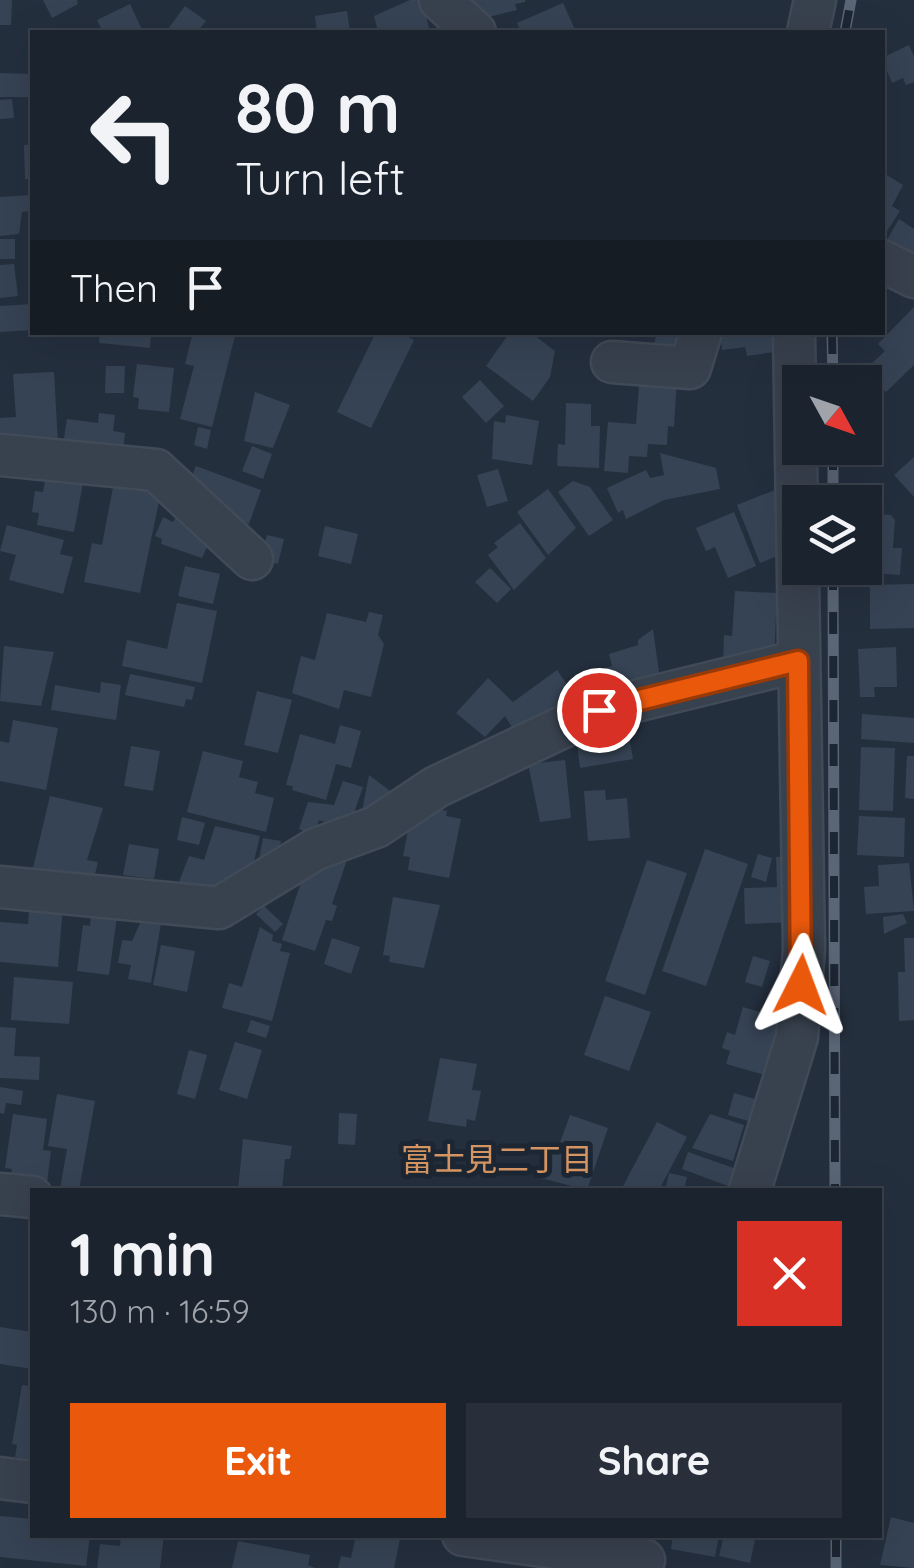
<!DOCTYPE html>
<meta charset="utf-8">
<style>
body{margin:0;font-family:Quicksand,"Noto Sans JP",sans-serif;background:#282f3a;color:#f1f3f6;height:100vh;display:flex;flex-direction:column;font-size:38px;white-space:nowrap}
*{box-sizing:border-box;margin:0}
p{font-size:32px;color:#a0a4aa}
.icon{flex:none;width:55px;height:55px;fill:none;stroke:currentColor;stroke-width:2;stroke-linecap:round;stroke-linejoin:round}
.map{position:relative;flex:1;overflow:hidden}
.drawer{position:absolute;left:30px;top:1188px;width:852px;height:350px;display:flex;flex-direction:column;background:#1b232e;border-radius:0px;box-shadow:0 10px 40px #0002,0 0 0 2px #39404a}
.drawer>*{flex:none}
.guide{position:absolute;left:30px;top:30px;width:855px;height:305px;border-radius:0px;box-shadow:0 10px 40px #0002,0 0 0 2px #39404a;background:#1b232e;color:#f1f3f6;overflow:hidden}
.needle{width:65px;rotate:130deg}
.buttons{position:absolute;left:782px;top:365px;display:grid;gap:20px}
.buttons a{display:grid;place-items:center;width:100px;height:100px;border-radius:0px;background:#1b232e;box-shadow:0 10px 40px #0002,0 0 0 2px #39404a;font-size:50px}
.pin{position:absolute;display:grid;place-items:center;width:85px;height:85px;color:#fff;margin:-42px;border:5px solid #fff;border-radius:50%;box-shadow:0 2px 10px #0007}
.me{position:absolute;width:110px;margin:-55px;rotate:3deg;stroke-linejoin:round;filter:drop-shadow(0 0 8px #0008)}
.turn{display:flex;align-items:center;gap:35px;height:210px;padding:0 40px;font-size:45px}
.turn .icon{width:130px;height:130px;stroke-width:2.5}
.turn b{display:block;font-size:70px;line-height:85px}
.then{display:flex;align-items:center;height:95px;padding:0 40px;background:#0003;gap:20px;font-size:38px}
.round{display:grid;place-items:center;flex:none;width:105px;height:105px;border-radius:0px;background:#282f3a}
.headline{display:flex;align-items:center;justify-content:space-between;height:170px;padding:0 40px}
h1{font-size:60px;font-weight:700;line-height:75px}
.primary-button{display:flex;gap:20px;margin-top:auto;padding:20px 40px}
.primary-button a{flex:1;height:115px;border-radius:0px;background:#ea580c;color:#fff;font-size:40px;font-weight:700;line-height:115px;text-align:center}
.primary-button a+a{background:#282f3a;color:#f1f3f6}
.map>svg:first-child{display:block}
</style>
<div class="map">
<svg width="914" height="1568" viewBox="0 0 914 1568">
<rect width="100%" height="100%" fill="#242f3e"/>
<!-- building -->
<g fill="#364354">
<polygon points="0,0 12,0 11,25 0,25"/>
<polygon points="43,0 77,0 78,4 52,18"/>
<polygon points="410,0 422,0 430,32 378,32 374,16"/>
<polygon points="466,0 525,0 525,2 515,4 517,10 472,21"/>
<polygon points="563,3 576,32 521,32 517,23"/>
<polygon points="130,4 143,32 103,32 97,20"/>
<polygon points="185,6 206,21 197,32 173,32 168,29"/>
<polygon points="347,11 350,32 317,32 315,16"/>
<polygon points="909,45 914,56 914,82 906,85 903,78 892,83 882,58"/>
<polygon points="0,73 32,74 32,97 0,97"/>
<polygon points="12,99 14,118 0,119 0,100"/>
<polygon points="32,144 32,179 25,179 24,145"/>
<polygon points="882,172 903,185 892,206 900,211 882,239"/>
<polygon points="30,195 31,211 22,212 19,234 0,236 0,197"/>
<polygon points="899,219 914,229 914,263 884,245"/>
<rect x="0" y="239" width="15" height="20"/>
<polygon points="14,264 18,296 0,298 0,265"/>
<polygon points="32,304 32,330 0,332 0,306"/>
<polygon points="914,307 914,365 886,392 864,371 885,351 878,344"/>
<polygon points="100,332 151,332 150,348 99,343"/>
<polygon points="193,332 236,332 212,427 180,419 194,366 185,364"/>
<polygon points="376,332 399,332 414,340 371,428 337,412"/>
<polygon points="510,332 530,332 555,351 550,377 533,401 486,366"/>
<polygon points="657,332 692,332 687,355 653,349"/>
<polygon points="720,332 772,332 775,352 747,356 745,347 722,350"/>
<polygon points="137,364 174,368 169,412 138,409 139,398 133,397"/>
<polygon points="106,366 125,366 124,393 105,393"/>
<polygon points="54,372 58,444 0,447 0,418 16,417 13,374"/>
<polygon points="640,374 677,376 674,427 668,426 667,445 648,444 647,457 629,456 628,473 604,471 608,422 636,424"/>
<polygon points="480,380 504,406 486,423 462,397"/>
<polygon points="255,392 290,405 273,448 244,441"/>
<polygon points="566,403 591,404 591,426 600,426 599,468 557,466 558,444 565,445"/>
<polygon points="99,413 115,415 113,431 125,433 122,459 62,451 67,419 98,423"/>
<polygon points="506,415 539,421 532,465 492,459 494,421 505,423"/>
<polygon points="198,427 211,430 207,449 194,445"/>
<polygon points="252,446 272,454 263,479 242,471"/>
<polygon points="660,453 716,468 720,489 664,500 626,519 623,510 618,513 607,488 646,470 650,478 664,475"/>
<polygon points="914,457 914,497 894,475"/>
<polygon points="196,466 261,490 249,524 218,513 189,483"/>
<polygon points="498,469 508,501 487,507 477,475"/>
<polygon points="47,470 84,477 74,532 37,525 39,513 32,512 35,491 43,492"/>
<polygon points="573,481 590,487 613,520 589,536 558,492"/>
<polygon points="114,482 162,487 140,593 84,582 92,543 102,545"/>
<polygon points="548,489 576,528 548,555 517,512"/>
<polygon points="775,490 786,517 775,521 787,552 760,563 737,505"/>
<polygon points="181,509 232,549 222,561 207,547 202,558 161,544 162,539 155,536 163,517 173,522"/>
<polygon points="734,512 756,566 728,578 715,547 706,551 696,528"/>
<polygon points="865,513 891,515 895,520 893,548 902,548 900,575 861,572"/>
<polygon points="520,523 546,558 514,590 488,555 498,547 494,543"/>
<polygon points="7,525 64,540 60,554 73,557 63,594 9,580 16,555 0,551"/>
<polygon points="325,526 358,534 351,564 318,556"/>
<polygon points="267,535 284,539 278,564 261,559"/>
<polygon points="185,566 220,574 213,604 178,596"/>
<polygon points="490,568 511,589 497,603 475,582"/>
<polygon points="914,584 914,628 870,629 870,585"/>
<polygon points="735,591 777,593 774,661 723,667 724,635 732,636"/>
<polygon points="177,603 217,611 202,683 122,666 127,640 167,649"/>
<polygon points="369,612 383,615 378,635 384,644 371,697 344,690 339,709 292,693 301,656 315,660 327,613 366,622"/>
<polygon points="653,629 661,687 614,698 611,686 604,687 599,670 612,666 609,654 638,645 638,640"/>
<polygon points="4,646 54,652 41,706 0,701"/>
<polygon points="896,647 897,687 874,687 875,697 860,697 858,649"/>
<polygon points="557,670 580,703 517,735 505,716 485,737 456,713 488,678 513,702"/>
<polygon points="130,674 195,687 192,700 186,699 184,707 125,695"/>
<polygon points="101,682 121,685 116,720 51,710 55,685 100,693"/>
<polygon points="257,691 292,700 278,753 244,745"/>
<polygon points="625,714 633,759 580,768 577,744 591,742 587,720"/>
<polygon points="862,714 914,718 914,743 861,739"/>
<polygon points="13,720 58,728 46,790 0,781 0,741 9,743"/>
<polygon points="340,725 361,731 351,768 336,764 326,800 292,790 293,786 286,785 300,734 335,744"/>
<polygon points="131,746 160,751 153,791 124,786"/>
<polygon points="861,747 895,748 893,811 859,810"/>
<polygon points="203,751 243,761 239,777 258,782 255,793 274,798 266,832 187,812"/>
<polygon points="907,756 914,756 914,799 905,798"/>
<polygon points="565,760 571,818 540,822 528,764"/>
<polygon points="369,775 393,793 361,816"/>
<polygon points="343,781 363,787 348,830 319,820 314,835 299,829 308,802 334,805"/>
<polygon points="605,790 606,800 627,798 630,838 588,841 584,791"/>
<polygon points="50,796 103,808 87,860 98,862 92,886 32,872"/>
<polygon points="413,805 447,811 446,816 461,819 449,878 408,870 410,857 403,856"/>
<polygon points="859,816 905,818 904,857 857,855"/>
<polygon points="182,817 205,823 199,845 177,840"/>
<polygon points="215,826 260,836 248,886 221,896 179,882 189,856 204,860"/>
<polygon points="263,838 281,841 277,862 259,859"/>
<polygon points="129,844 159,849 154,879 123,875"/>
<polygon points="705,849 748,864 706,986 662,971"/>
<polygon points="349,854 332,904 337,906 332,921 326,920 315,951 282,940 308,861 329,868 332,860"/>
<polygon points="758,854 772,858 766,882 751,877"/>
<polygon points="776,857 793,857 795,922 745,924 744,888 777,887"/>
<polygon points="647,860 687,873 645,995 605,981"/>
<polygon points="909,863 914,911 866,914 864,887 879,886 878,865"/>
<polygon points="393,897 440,905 424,968 389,962 390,956 383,955"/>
<polygon points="30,901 63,904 58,967 0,962 0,922 28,924"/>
<polygon points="92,906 118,909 109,975 77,971 83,925 90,926"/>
<polygon points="264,906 283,924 275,932 256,914"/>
<polygon points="903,914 907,923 884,934 883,917"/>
<polygon points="142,919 161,923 151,983 128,979 131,965 118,963 122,940 132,941"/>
<polygon points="260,927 273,935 272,941 282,944 280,951 290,953 272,1021 222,1008 229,983 242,987"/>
<polygon points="332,938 360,947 351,974 324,964"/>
<polygon points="904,938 914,938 914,1020 899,1021 898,972 905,972"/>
<polygon points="161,945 195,951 187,992 153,985"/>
<polygon points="753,956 770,961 762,987 745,982"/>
<polygon points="14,977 73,982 69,1024 11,1020"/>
<polygon points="605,996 651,1012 629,1071 584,1055"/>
<polygon points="743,1007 784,1019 768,1076 726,1064 730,1051 722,1048 727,1032 735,1035"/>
<polygon points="251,1020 270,1026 266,1038 247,1032"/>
<polygon points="0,1027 16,1028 14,1056 40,1057 39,1080 0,1078"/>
<polygon points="235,1042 262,1050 247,1099 219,1090"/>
<polygon points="189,1050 207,1055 195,1099 177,1094"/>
<polygon points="440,1058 477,1064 472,1090 481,1091 475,1121 467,1119 466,1127 428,1121"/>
<polygon points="0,1087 23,1091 21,1105 6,1103 4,1114 0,1113"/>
<polygon points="734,1093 765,1102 758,1124 728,1115"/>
<polygon points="57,1094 95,1101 79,1190 60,1189 67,1149 48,1146"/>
<polygon points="339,1113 357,1114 355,1145 338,1144"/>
<polygon points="13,1114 47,1119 43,1150 51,1151 47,1183 10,1183 12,1169 5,1168"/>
<polygon points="710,1114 744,1125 733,1161 692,1148"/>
<polygon points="570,1115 608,1128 587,1190 541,1178 552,1146 558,1148"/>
<polygon points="657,1122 687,1137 659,1190 621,1190"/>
<polygon points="243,1139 292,1146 290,1159 285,1159 282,1190 238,1190"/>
<polygon points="688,1152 742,1171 736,1189 682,1169"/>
<polygon points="669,1173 687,1177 684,1190 665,1190"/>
<polygon points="0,1327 32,1332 32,1369 0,1364"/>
<polygon points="22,1385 32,1386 32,1460 15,1457 17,1445 12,1444"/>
<polygon points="0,1516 32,1519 32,1535 90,1535 86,1566 0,1557"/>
<polygon points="891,1517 914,1523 914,1568 880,1565"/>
<polygon points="121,1535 164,1535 160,1568 97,1568 100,1544 120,1546"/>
<polygon points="356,1535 400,1539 394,1568 338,1568 341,1556 351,1558"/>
<polygon points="673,1535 719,1535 715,1557 671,1549"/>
<polygon points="724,1535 756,1535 750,1563 719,1556"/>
<polygon points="238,1541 310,1555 308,1565 315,1568 232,1568"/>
</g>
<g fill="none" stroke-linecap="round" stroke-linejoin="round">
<!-- minor casing -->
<g stroke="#414a57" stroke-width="45">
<g id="minor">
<polyline points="440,0 475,32"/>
<polyline points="808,32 815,0"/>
<polyline points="882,261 914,277"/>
<polyline points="612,362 690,368 701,332"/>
<polyline points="0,455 156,470 252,559"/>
<polyline points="0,887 219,908 316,849 376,827 436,787 599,710 799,661"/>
<polyline points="750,1190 797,1037 804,949 794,332"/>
<polyline points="0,1194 32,1197"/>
<polyline points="0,1478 32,1482"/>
<polyline points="463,1535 644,1560"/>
</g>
</g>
<!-- minor -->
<use href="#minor" stroke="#38414e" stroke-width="40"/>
<!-- rail casing -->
<g stroke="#5a6575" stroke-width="11">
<g id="rail">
<polyline points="845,32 851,0"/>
<polyline points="832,332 833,382"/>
<polyline points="833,448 833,502"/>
<polyline points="833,568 835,1190"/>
<polyline points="836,1535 836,1568"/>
</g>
</g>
<!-- rail -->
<use href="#rail" stroke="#1d2633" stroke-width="8" stroke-dasharray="22" stroke-linecap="butt"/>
</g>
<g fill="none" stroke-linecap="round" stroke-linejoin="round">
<!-- route casing -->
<g stroke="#983908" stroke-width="25">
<polyline id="route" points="599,710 798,661 801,985"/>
</g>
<!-- route -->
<use href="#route" stroke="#ea580c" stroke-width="18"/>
</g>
<g text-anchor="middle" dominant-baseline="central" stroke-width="10" stroke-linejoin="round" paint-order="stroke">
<!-- neighbourhood labels -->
<g font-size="32" fill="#d59563" stroke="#1d2633">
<text x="497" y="1159">富士見二丁目</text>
</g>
</g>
</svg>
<div class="buttons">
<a><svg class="needle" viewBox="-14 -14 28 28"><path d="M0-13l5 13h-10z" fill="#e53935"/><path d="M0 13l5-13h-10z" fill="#a0a4aa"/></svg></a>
<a><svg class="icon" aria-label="layers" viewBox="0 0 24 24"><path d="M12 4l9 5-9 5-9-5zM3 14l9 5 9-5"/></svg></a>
</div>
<div class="pin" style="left:599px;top:710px;background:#d93025"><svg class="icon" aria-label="arrive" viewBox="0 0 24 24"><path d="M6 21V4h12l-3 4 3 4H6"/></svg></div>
<svg class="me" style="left:801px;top:985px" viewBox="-20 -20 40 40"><path d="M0-17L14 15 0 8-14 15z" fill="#ea580c" stroke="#fff" stroke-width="4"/></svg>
<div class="guide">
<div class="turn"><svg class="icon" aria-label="left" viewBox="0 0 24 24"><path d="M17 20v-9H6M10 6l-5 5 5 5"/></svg><div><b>80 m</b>Turn left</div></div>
<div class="then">Then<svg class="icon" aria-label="arrive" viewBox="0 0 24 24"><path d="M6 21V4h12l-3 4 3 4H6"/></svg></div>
</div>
<section class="drawer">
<div class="headline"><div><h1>1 min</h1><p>130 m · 16:59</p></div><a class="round" style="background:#d93025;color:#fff"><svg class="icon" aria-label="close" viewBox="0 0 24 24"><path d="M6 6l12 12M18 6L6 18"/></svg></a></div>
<div class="primary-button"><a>Exit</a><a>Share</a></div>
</section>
</div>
